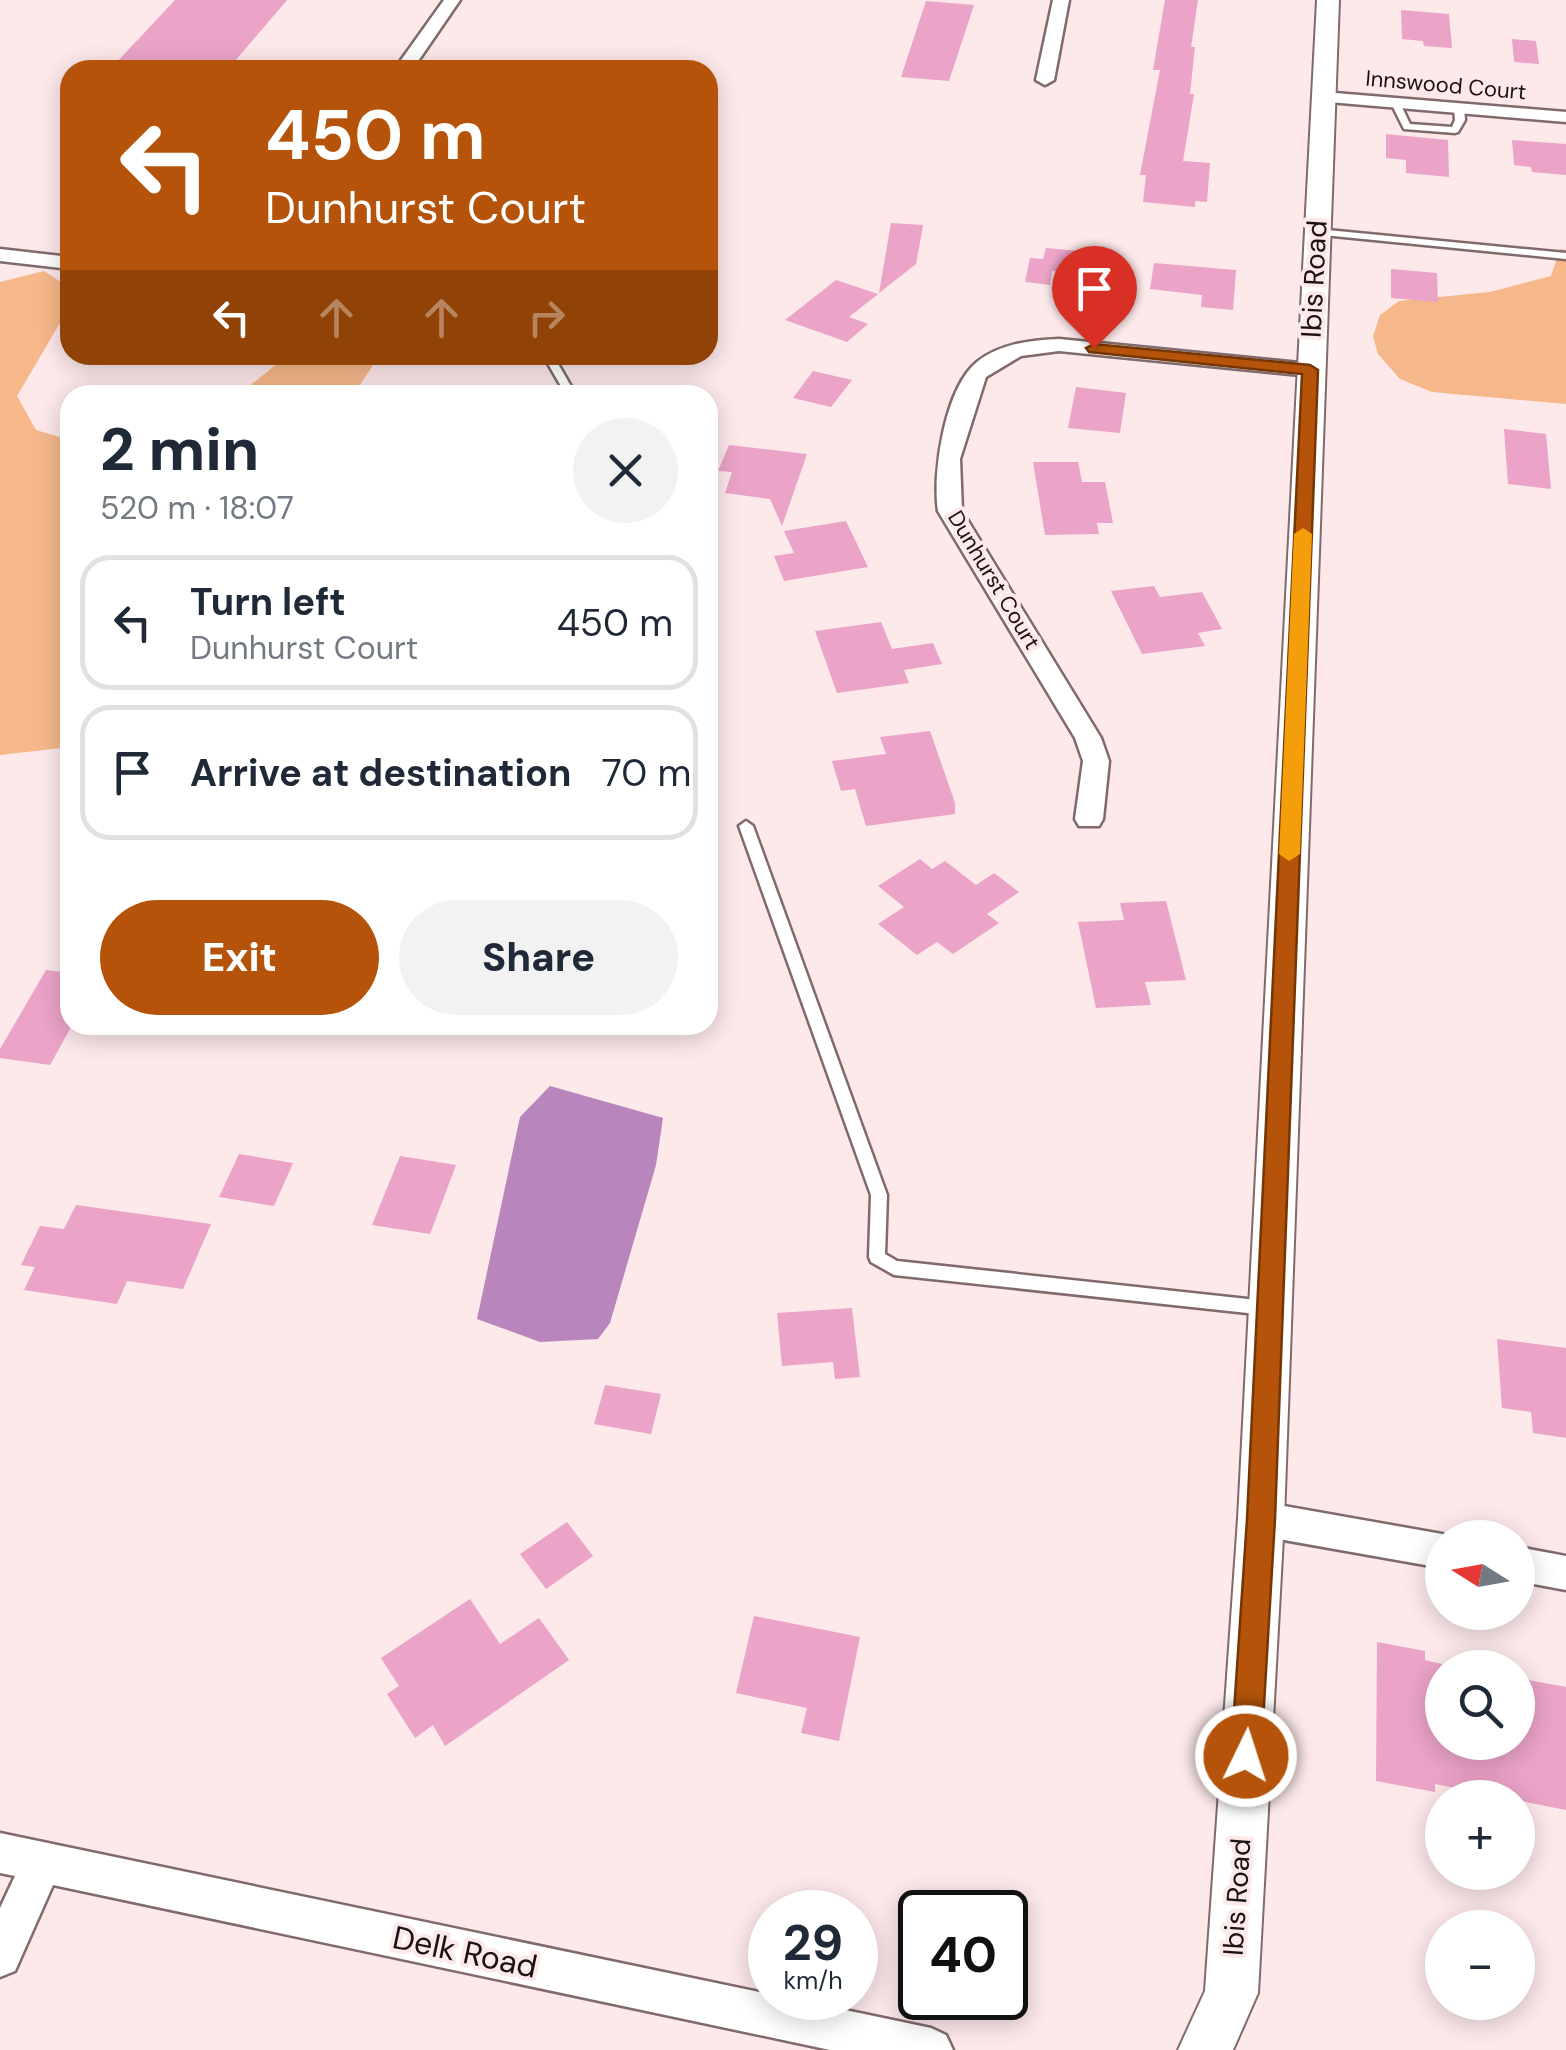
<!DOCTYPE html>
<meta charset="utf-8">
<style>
body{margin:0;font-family:"DM Sans",sans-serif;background:#f2f2f3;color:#1f2937;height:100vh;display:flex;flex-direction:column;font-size:38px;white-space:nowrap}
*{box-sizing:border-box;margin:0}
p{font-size:32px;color:#747a83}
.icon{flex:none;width:55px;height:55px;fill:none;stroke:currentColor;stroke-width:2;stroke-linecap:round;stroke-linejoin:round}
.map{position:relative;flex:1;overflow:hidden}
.drawer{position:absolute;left:60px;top:385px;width:658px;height:650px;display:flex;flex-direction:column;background:#fff;border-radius:30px;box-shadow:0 5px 25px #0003}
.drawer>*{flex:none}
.hud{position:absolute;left:60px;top:60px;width:658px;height:305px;border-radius:30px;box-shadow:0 5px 25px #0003;background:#b45309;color:#fff;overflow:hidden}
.needle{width:65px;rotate:281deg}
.controls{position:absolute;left:1425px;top:1520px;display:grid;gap:20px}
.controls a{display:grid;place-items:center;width:110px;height:110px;border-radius:50%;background:#fff;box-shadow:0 5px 25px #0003;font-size:50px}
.speed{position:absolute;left:748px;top:1890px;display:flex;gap:20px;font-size:50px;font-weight:700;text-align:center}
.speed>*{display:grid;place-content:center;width:130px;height:130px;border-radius:50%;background:#fff;box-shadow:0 5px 25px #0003;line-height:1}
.speed small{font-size:25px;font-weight:400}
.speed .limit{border:5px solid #111;border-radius:15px;background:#fff;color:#111}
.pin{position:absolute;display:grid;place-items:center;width:85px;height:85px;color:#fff;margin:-102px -42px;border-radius:50% 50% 50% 0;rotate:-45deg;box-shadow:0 0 10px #0007}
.pin .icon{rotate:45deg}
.me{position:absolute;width:110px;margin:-55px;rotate:4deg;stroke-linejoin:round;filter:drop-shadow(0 0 8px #0008)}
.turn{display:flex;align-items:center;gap:35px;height:210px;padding:0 40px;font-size:45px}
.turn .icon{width:130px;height:130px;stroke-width:2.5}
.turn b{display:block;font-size:70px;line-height:85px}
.lanes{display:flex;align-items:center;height:95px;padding:0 40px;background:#0003;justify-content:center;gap:50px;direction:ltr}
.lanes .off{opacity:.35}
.round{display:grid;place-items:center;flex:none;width:105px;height:105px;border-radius:52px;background:#f2f2f3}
.headline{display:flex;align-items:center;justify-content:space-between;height:170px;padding:0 40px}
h1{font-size:60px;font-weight:800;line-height:75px}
.button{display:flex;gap:20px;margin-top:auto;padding:20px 40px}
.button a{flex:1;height:115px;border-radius:60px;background:#b45309;color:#fff;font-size:40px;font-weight:800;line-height:115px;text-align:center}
.button a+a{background:#f2f2f3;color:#1f2937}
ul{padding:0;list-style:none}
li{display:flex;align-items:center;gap:30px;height:135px;margin:0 20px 15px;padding:0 20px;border:5px solid #e0e1e3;border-radius:30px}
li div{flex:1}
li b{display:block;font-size:38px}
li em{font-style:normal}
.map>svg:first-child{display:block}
</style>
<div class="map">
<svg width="1566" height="2050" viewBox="0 0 1566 2050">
<rect width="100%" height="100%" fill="#fde8ea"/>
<!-- green -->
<g fill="#f6b88a">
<polygon points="1560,249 1566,250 1566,404 1432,392 1400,379 1378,354 1373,336 1380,315 1399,301 1490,292 1551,276"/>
<polygon points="44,271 70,288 70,306 17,396 36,430 70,440 70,747 0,755 0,282"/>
<polygon points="288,355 377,355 378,358 353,395 238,395"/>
</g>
<!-- water -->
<polygon fill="#b885bc" points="550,1086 663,1118 656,1165 610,1323 598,1339 540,1342 477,1319 520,1117"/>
<!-- building -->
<g fill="#eba3c8">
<polygon points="175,0 287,0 229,68 180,64 175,70 115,64"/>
<polygon points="1165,0 1198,0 1191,47 1195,47 1190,94 1194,94 1183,161 1210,163 1207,202 1195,201 1195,207 1143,202 1146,175 1140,175 1160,70 1153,70"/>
<polygon points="926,1 974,5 949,81 901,77"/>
<polygon points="1401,10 1449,14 1452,48 1424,46 1423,41 1402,39"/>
<polygon points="1512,39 1536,41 1539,64 1514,62"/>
<polygon points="1386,134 1448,140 1449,177 1406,173 1406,160 1386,158"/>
<polygon points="1512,140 1566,144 1566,175 1532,172 1531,167 1514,165"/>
<polygon points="891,223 923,225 919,248 916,264 879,293"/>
<polygon points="1046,248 1101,253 1097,275 1052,271 1050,285 1025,282 1030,258 1043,259"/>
<polygon points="1154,263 1236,270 1233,310 1201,307 1202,295 1150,289"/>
<polygon points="1391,269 1437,273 1438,302 1391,298"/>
<polygon points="836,280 878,294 849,317 868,324 847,342 785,320"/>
<polygon points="813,371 852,380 831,407 793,398"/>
<polygon points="1076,387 1126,393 1120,433 1068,428"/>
<polygon points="1504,429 1546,434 1551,489 1508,484"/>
<polygon points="729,445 807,454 782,526 770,499 725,493 732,472 718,471"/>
<polygon points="1033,462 1078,462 1082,482 1105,482 1113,523 1097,523 1099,534 1045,535"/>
<polygon points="846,521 868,567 784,581 774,556 794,553 784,531"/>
<polygon points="1154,586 1160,597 1202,592 1222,629 1198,633 1205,646 1142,654 1111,591"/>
<polygon points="881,622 892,649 933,643 942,664 904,670 909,683 837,693 815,631"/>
<polygon points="930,731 955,803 955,814 866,826 855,789 841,791 832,761 886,754 880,737"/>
<polygon points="920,859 932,869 945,861 976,885 994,873 1019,892 987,914 999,923 953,954 937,942 917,955 878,924 904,907 878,886"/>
<polygon points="1166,901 1186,980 1145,982 1151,1005 1096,1008 1078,922 1124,920 1120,903"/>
<polygon points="46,970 70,973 70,1029 50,1065 0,1058 0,1049"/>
<polygon points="239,1154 293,1163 274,1206 219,1197"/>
<polygon points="400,1156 456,1165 430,1234 372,1225"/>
<polygon points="76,1205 211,1224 183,1289 127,1281 117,1304 24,1290 35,1267 21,1265 40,1226 64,1229"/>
<polygon points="852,1308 860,1377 835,1379 833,1362 782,1366 777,1313"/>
<polygon points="1497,1339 1566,1348 1566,1438 1533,1433 1531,1412 1502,1408"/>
<polygon points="605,1385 661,1394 651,1434 594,1424"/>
<polygon points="567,1522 593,1556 546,1589 520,1554"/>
<polygon points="470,1599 500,1644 539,1618 569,1660 445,1746 433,1725 415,1738 387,1694 399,1686 381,1658"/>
<polygon points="754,1616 860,1637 839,1741 801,1733 807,1708 736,1693"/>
<polygon points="1377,1642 1425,1651 1425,1660 1442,1664 1442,1742 1518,1742 1518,1678 1566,1687 1566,1810 1435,1784 1435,1792 1376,1781"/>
</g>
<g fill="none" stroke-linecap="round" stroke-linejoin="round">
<!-- service casing -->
<g stroke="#806a6c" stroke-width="5">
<g id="service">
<polygon points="1393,101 1399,101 1410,124 1452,127 1455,120 1454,108 1459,105 1464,108 1465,120 1458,132 1455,133 1404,129 1391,103"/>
<polygon points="1317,229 1566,253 1566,259 1313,234 1313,230"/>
<polygon points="543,355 553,355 576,395 566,395"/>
<polygon points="746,821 753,826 887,1195 885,1254 897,1261 1266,1301 1272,1303 1274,1308 1272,1313 1266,1315 894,1275 871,1262 869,1257 871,1195 739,826"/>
</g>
</g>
<!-- minor casing -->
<g stroke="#806a6c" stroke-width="5">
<g id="minor">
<polygon points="444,0 460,0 412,70 394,70"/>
<polygon points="1053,0 1069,0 1054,80 1045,85 1036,80"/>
<polygon points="1323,92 1566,112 1566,122 1317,101 1314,97"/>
<polygon points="0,249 70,257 70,269 0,261"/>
<path d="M1059 339 1310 364 1321 370 1310 376 1059 351 1021 356 986 377 960 459 962 511 1101 738 1109 761 1103 819 1099 826H1079L1075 819 1083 761 1075 738 938 511C932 473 945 388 977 362 999 344 1031 340 1059 339Z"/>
<polygon points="1261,1502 1442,1534 1451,1538 1442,1538 1442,1568 1261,1536 1248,1531 1243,1519 1248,1507"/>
<polygon points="1518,1547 1566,1556 1566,1590 1518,1581"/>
<polygon points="0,1833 931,2028 946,2035 953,2050 830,2050 53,1885 15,1971 0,1977 0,1908 15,1876 0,1873"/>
</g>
</g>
<!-- tertiary casing -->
<g stroke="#806a6c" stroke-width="4">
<polygon id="tertiary" points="1317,0 1339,0 1284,1519 1258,1993 1233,2050 1178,2050 1205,1991 1238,1519"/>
</g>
<!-- service -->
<use href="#service" fill="#fff" fill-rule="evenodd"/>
<!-- minor -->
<use href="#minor" fill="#fff" fill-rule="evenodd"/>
<!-- tertiary -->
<use href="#tertiary" fill="#fff" fill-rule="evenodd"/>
</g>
<!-- route -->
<polygon fill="#b45309" stroke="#753606" stroke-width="2.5" points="1094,344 1310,365 1318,370 1275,1519 1261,1756 1256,1766 1246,1771 1235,1766 1231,1756 1247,1519 1302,374 1089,352 1086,348"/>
<!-- slow -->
<polygon fill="#f59e0b" points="1303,528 1312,534 1300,854 1289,861 1279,854 1294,534"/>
<g text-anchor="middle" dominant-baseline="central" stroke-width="8" stroke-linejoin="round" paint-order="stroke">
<!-- far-street labels -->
<g font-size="22" fill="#1a1213" stroke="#fde8ea">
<text transform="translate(1446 85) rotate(5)">Innswood Court</text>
<text transform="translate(994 580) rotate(59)">Dunhurst Court</text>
</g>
<!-- street labels -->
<g font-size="28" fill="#1a1213" stroke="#fde8ea">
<text transform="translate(1314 279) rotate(-87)">Ibis Road</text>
<text transform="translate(1237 1897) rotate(-86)">Ibis Road</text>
</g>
<!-- near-street labels -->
<g font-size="32" fill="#1a1213" stroke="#fde8ea">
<text transform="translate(465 1952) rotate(12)">Delk Road</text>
</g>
</g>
</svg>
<div class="controls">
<a><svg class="needle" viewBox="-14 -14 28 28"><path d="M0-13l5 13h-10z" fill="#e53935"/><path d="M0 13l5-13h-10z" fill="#747a83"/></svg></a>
<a><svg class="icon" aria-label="search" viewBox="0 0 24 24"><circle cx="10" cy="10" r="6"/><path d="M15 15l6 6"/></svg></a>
<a>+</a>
<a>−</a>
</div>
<div class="speed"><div>29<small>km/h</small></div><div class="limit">40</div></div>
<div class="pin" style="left:1094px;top:348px;background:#d93025"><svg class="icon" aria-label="arrive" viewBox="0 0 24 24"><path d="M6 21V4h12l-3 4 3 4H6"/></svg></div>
<svg class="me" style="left:1246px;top:1756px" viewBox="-20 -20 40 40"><circle r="17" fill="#b45309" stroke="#fff" stroke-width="3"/><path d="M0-11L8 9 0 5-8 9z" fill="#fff"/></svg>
<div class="hud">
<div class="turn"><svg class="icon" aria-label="left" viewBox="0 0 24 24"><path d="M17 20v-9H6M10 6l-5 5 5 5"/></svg><div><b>450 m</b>Dunhurst Court</div></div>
<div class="lanes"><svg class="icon" aria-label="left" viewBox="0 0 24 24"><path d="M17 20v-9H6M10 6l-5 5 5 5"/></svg><svg class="icon off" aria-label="ahead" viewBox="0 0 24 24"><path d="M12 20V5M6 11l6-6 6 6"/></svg><svg class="icon off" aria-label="ahead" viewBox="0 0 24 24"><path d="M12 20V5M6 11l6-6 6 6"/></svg><svg class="icon off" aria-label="right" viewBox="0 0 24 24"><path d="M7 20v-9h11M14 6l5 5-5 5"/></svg></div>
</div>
<section class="drawer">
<div class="headline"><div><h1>2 min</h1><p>520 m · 18:07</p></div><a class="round"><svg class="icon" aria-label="close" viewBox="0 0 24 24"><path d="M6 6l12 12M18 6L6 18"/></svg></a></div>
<ul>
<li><svg class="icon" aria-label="left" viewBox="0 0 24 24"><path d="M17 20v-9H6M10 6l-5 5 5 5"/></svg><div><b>Turn left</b><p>Dunhurst Court</p></div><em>450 m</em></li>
<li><svg class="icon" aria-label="arrive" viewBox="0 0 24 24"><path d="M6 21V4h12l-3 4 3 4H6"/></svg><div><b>Arrive at destination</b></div><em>70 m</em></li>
</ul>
<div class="button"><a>Exit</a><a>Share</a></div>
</section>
</div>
